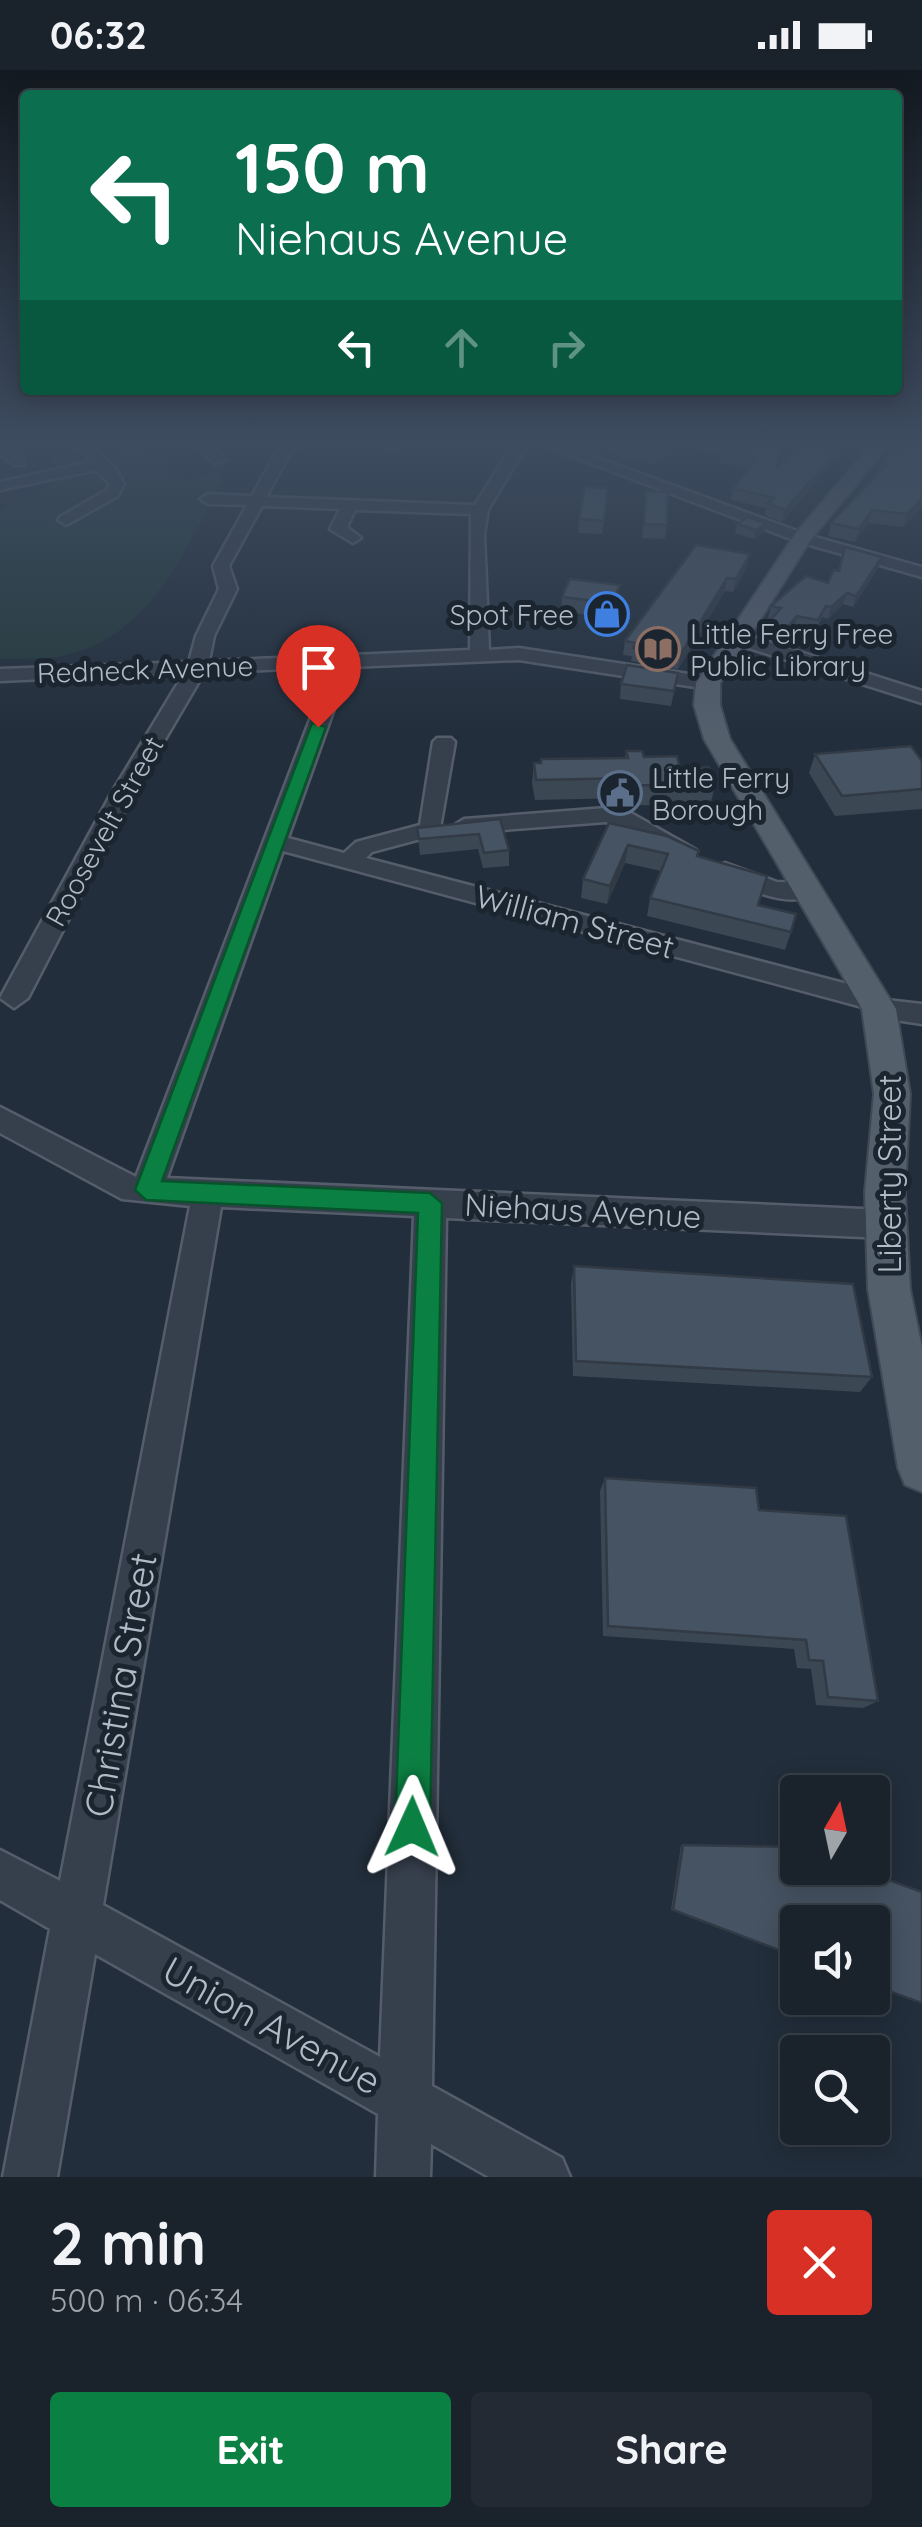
<!DOCTYPE html>
<meta charset="utf-8">
<style>
body{margin:0;font-family:Quicksand,sans-serif;background:#232a34;color:#f1f3f6;height:100vh;display:flex;flex-direction:column;font-size:38px;white-space:nowrap}
*{box-sizing:border-box;margin:0}
p{font-size:32px;color:#9fa4a9}
.icon{flex:none;width:55px;height:55px;fill:none;stroke:currentColor;stroke-width:2;stroke-linecap:round;stroke-linejoin:round}
.map{position:relative;height:2107px;overflow:hidden}
.panel{display:flex;flex-direction:column;background:#1a222c;flex:1}
.panel>*{flex:none}
.banner{position:absolute;left:20px;top:20px;width:882px;height:305px;border-radius:10px;box-shadow:0 5px 25px #0003,0 0 0 2px #383f48;background:#0b6e4f;color:#fff;overflow:hidden}
.needle{width:65px;rotate:9deg}
.buttons{position:absolute;left:780px;top:1705px;display:grid;gap:20px}
.buttons a{display:grid;place-items:center;width:110px;height:110px;border-radius:10px;background:#1a222c;box-shadow:0 5px 25px #0003,0 0 0 2px #383f48;font-size:50px}
.pin{position:absolute;display:grid;place-items:center;width:85px;height:85px;color:#fff;margin:-102px -42px;border-radius:50% 50% 50% 0;rotate:-45deg;box-shadow:0 0 10px #0007}
.pin .icon{rotate:45deg}
.me{position:absolute;width:110px;margin:-55px;rotate:1deg;stroke-linejoin:round;filter:drop-shadow(0 0 8px #0008)}
.turn{display:flex;align-items:center;gap:35px;height:210px;padding:0 50px;font-size:45px}
.turn .icon{width:130px;height:130px;stroke-width:2.5}
.turn b{display:block;font-size:70px;line-height:85px}
.lanes{display:flex;align-items:center;height:95px;padding:0 50px;background:#0003;justify-content:center;gap:50px;direction:ltr}
.lanes .off{opacity:.35}
.round{display:grid;place-items:center;flex:none;width:105px;height:105px;border-radius:10px;background:#232a34}
.summary{display:flex;align-items:center;justify-content:space-between;height:170px;padding:0 50px}
h1{font-size:60px;font-weight:700;line-height:75px}
.button{display:flex;gap:20px;margin-top:auto;padding:20px 50px}
.button a{flex:1;height:115px;border-radius:10px;background:#0b8043;color:#fff;font-size:40px;font-weight:700;line-height:115px;text-align:center}
.button a+a{background:#232a34;color:#f1f3f6}
.status{display:flex;justify-content:space-between;align-items:center;height:70px;padding:0 50px;background:#1a222c;direction:ltr}
.status svg{height:28px;fill:currentColor}
.map>svg:first-child{display:block}
</style>
<div class="status"><b>06:32</b><svg viewBox="0 0 49 12"><path d="M0 12V9h3v3zM5 12V6h3v6zM10 12V3h3v9zM15 12V0h3v12zM26 1h20v11H26zM47 4h2v5h-2z"/></svg></div>
<div class="map">
<svg width="922" height="2107" viewBox="0 0 922 2107">
<rect width="100%" height="100%" fill="#222e3b"/>
<!-- green -->
<path fill="#243a3c" d="M133 378 164 389 171 406 188 410 216 402 223 410C185 480 149 569 62 586 43 590 20 588 0 589V442L62 409 49 386 102 385Z"/>
<g fill="none" stroke-linecap="round" stroke-linejoin="round">
<!-- minor casing -->
<g stroke="#545d69" stroke-width="5">
<g id="minor">
<path d="M79 371C98 380 115 395 124 414L118 426 66 455 58 450 60 447 107 420 110 414 96 400 0 420V412L90 392 87 385 63 372Z"/>
<polygon points="191,371 206,371 226,390 214,393"/>
<path d="M289 371H305L291 382 266 427 475 435 515 371H529L488 440 484 464 489 580 519 578 708 607 718 613 708 619 519 590 349 597 288 768 344 783 356 772 420 755 433 672 437 668H451L455 672 439 764 372 782 366 788 874 921 887 930 922 934V954L869 946 866 938 283 781 167 1108 885 1140 896 1144 901 1154 896 1164 885 1168 446 1148 432 2016 562 2088 570 2107H489L431 2074 430 2107H376L378 2044 95 1884 57 2107H3L50 1859 0 1830V1780L60 1811 190 1136 122 1129 0 1063V1037L136 1107 330 597 204 603 133 724 28 928 14 938 0 928 111 724 184 603 0 611V599L189 592 196 566 219 519 213 496 247 435 208 434 200 429 208 424 252 426 278 379ZM262 436 340 439 330 459 353 473 361 468 347 457 355 440 471 444 470 580 209 591 214 566 237 519 229 496ZM221 1137 414 1146 380 1987 103 1835Z"/>
<polygon points="382,371 397,371 402,376 390,379"/>
<polygon points="532,371 552,371 808,465 922,497 922,507 796,471"/>
<polygon points="0,373 24,389 24,395 14,395 0,384"/>
<polygon points="730,564 744,564 922,621 922,633 730,572"/>
<polygon points="606,738 629,742 696,780 692,785 676,785 606,752 464,763 453,756 464,749"/>
<path d="M725 793 777 812 816 813 819 819C796 845 743 816 716 806L713 801 716 796Z"/>
</g>
</g>
<!-- major casing -->
<g stroke="#3f4954" stroke-width="4">
<polygon id="major" points="874,371 892,371 810,471 720,613 720,635 730,669 896,939 910,1024 905,1122 910,1219 922,1278 922,1422 905,1415 898,1398 868,1219 865,1122 874,1024 862,939 704,669 694,635 696,613 795,464"/>
</g>
<!-- minor -->
<use href="#minor" fill="#363f4c" fill-rule="evenodd"/>
<!-- major -->
<use href="#major" fill="#545f6c" fill-rule="evenodd"/>
</g>
<!-- wall -->
<g fill="#3c4754">
<polygon points="609,371 676,371 675,379 657,394 608,383"/>
<polygon points="695,371 782,371 777,397 807,371 851,371 782,452 764,445 766,438 731,430 733,418 750,398 719,392 721,385 694,380"/>
<polygon points="904,371 922,437 903,457 868,453 855,472 828,466 831,453 878,404 881,392"/>
<polygon points="608,418 602,464 578,463 579,449"/>
<polygon points="646,421 667,455 665,469 642,468"/>
<polygon points="737,454 766,454 764,463 754,469 735,463"/>
<polygon points="882,487 878,498 853,537 843,534 828,549 822,547 815,562 794,558 782,572 763,566 766,555 771,549 768,548 771,536 828,513 839,501"/>
<polygon points="747,497 733,522 725,521 678,599 631,591 632,586 623,585 625,571"/>
<polygon points="562,527 618,529 610,548 561,541"/>
<polygon points="678,603 671,636 620,629 621,614"/>
<polygon points="626,681 680,698 715,716 710,736 628,735 627,728 535,730 532,713 534,693 625,688"/>
<polygon points="815,684 922,691 922,739 835,746 809,703"/>
<polygon points="500,749 509,780 509,796 483,798 478,779 420,785 417,758"/>
<polygon points="609,753 698,786 791,862 785,880 647,846 650,828 661,801 625,793 607,834 581,828 583,809"/>
<polygon points="574,1196 872,1307 860,1322 573,1306 571,1214"/>
<polygon points="605,1408 759,1440 878,1631 863,1638 816,1635 811,1599 797,1598 794,1579 603,1566 600,1421"/>
<polygon points="681,1775 683,1775 798,1888 671,1840"/>
</g>
<!-- shaded-wall -->
<g fill="#313a45">
<polygon points="671,371 676,371 675,379 657,394 659,381"/>
<polygon points="845,371 851,371 782,452 785,440"/>
<polygon points="922,429 922,437 903,457 907,444"/>
<polygon points="872,440 868,453 855,472 859,459"/>
<polygon points="766,454 764,463 754,469 756,460"/>
<polygon points="750,484 747,497 733,522 736,509"/>
<polygon points="882,487 878,498 853,537 856,526"/>
<polygon points="727,508 725,521 678,599 680,585"/>
<polygon points="620,515 618,529 610,548 612,533"/>
<polygon points="847,523 843,534 828,549 831,537"/>
<polygon points="797,546 794,558 782,572 785,560"/>
<polygon points="628,775 625,793 607,834 610,816"/>
</g>
<!-- building -->
<g fill="#465362" stroke="#313a45" stroke-width="2.5">
<polygon points="610,371 671,371 659,381"/>
<polygon points="705,371 782,371 777,397 799,374 804,375 807,371 845,371 785,440 767,433 775,428 733,418 758,388 721,381 728,375"/>
<polygon points="904,371 922,371 922,429 907,444 872,440 859,459 831,453 887,394 881,392"/>
<polygon points="585,417 608,418 604,451 579,449"/>
<polygon points="646,421 668,422 667,455 644,454"/>
<polygon points="748,447 766,454 756,460 737,454"/>
<polygon points="696,475 750,484 736,509 727,508 680,585 633,578 635,573 625,571"/>
<polygon points="845,477 882,487 856,526 847,523 831,537 826,536 818,550 797,546 785,560 766,555 781,538 771,536 806,506 828,513 834,500 839,501"/>
<polygon points="570,509 620,515 612,533 562,527"/>
<polygon points="627,595 678,603 674,621 621,614"/>
<polygon points="911,676 922,691 922,719 842,726 815,684"/>
<polygon points="626,681 642,681 644,687 677,686 680,698 709,697 715,716 631,715 630,708 536,710 534,693 541,693 541,689 628,688"/>
<polygon points="500,749 509,780 484,783 479,764 419,769 417,758"/>
<polygon points="609,753 667,766 699,781 697,786 767,806 758,835 796,844 791,862 650,828 668,784 628,775 610,816 583,809"/>
<polygon points="574,1196 853,1214 872,1307 576,1291"/>
<polygon points="605,1408 756,1418 759,1440 846,1446 878,1631 828,1627 823,1591 809,1590 806,1570 608,1556"/>
<polygon points="683,1775 798,1777 798,1798 856,1798 922,1822 922,1933 872,1915 872,1852 798,1852 798,1887 673,1840"/>
</g>
<!-- sky -->
<linearGradient id="sky" x2="0" y2="1"><stop stop-color="#131920"/><stop offset="0.56" stop-color="#3e4c60"/><stop offset="1" stop-color="#3e4c60" stop-opacity="0"/></linearGradient>
<rect width="922" height="666" fill="url(#sky)"/>
<!-- route -->
<polygon fill="#0b8043" stroke="#07532c" stroke-width="2.5" points="312,653 326,657 162,1111 430,1123 442,1133 430,1757 425,1769 412,1774 400,1769 395,1757 418,1143 146,1130 135,1120"/>
<!-- icons -->
<defs>
<g id="shop-ring" transform="scale(2.25)"><circle r="9.5" fill="#1b2530" stroke="#3f7fe0" stroke-width="1.5"/><path d="M-5-2.5h2.3a2.7 3.5 0 0 1 5.4 0H5L5.5 6h-11ZM-1.5-2.5h3a1.5 2.3 0 0 0-3 0Z" fill="#3f7fe0"/></g>
<g id="library-ring" transform="scale(2.25)"><circle r="9.5" fill="#1b2530" stroke="#8d6e63" stroke-width="1.5"/><path d="M-6-4Q-3-5.5-.7-3.5V5Q-3 3-6 4ZM6-4Q3-5.5 .7-3.5V5Q3 3 6 4Z" fill="#8d6e63"/></g>
<g id="civic-ring" transform="scale(2.25)"><circle r="9.5" fill="#1b2530" stroke="#5c6f8a" stroke-width="1.5"/><path d="M-.6-6.5H3V-4.5H.6V-3L4-1V1h2V6H-6V1h2V-1L-.6-3ZM-1.2 2.5V6h2.4V2.5Z" fill="#5c6f8a"/></g>
</defs>
<g fill-rule="evenodd">
<use href="#shop-ring" x="607" y="544"/>
<use href="#library-ring" x="658" y="579"/>
<use href="#civic-ring" x="620" y="723"/>
</g>
<g text-anchor="middle" dominant-baseline="central" stroke-width="10" stroke-linejoin="round" paint-order="stroke">
<!-- far-poi labels -->
<g font-size="28" fill="#b1bac7" stroke="#1b2530" text-anchor="start">
<text x="574" y="544" text-anchor="end">Spot Free</text>
<text x="690" y="563">Little Ferry Free<tspan x="690" dy="32">Public Library</tspan></text>
<text x="652" y="707">Little Ferry<tspan x="652" dy="32">Borough</tspan></text>
</g>
<!-- far-street labels -->
<g font-size="28" fill="#b1bac7" stroke="#1b2530">
<text transform="translate(145 599) rotate(-2)">Redneck Avenue</text>
<text transform="translate(104 761) rotate(-61)">Roosevelt Street</text>
</g>
<!-- street labels -->
<g font-size="32" fill="#b1bac7" stroke="#1b2530">
<text transform="translate(575 851) rotate(15)">William Street</text>
<text transform="translate(889 1104) rotate(-90)">Liberty Street</text>
<text transform="translate(583 1140) rotate(3)">Niehaus Avenue</text>
</g>
<!-- near-street labels -->
<g font-size="38" fill="#b1bac7" stroke="#1b2530">
<text transform="translate(120 1615) rotate(-80)">Christina Street</text>
<text transform="translate(272 1955) rotate(29)">Union Avenue</text>
</g>
</g>
</svg>
<div class="buttons">
<a><svg class="needle" viewBox="-14 -14 28 28"><path d="M0-13l5 13h-10z" fill="#e53935"/><path d="M0 13l5-13h-10z" fill="#9fa4a9"/></svg></a>
<a><svg class="icon" aria-label="sound" viewBox="0 0 24 24"><path d="M4 9h4l5-4v14l-5-4H4zM17 9q2 3 0 6"/></svg></a>
<a><svg class="icon" aria-label="search" viewBox="0 0 24 24"><circle cx="10" cy="10" r="6"/><path d="M15 15l6 6"/></svg></a>
</div>
<div class="pin" style="left:318px;top:657px;background:#d93025"><svg class="icon" aria-label="arrive" viewBox="0 0 24 24"><path d="M6 21V4h12l-3 4 3 4H6"/></svg></div>
<svg class="me" style="left:412px;top:1757px" viewBox="-20 -20 40 40"><path d="M0-17L14 15 0 8-14 15z" fill="#0b8043" stroke="#fff" stroke-width="4"/></svg>
<div class="banner">
<div class="turn"><svg class="icon" aria-label="left" viewBox="0 0 24 24"><path d="M17 20v-9H6M10 6l-5 5 5 5"/></svg><div><b>150 m</b>Niehaus Avenue</div></div>
<div class="lanes"><svg class="icon" aria-label="left" viewBox="0 0 24 24"><path d="M17 20v-9H6M10 6l-5 5 5 5"/></svg><svg class="icon off" aria-label="ahead" viewBox="0 0 24 24"><path d="M12 20V5M6 11l6-6 6 6"/></svg><svg class="icon off" aria-label="right" viewBox="0 0 24 24"><path d="M7 20v-9h11M14 6l5 5-5 5"/></svg></div>
</div>
</div>
<section class="panel">
<div class="summary"><div><h1>2 min</h1><p>500 m · 06:34</p></div><a class="round" style="background:#d93025;color:#fff"><svg class="icon" aria-label="close" viewBox="0 0 24 24"><path d="M6 6l12 12M18 6L6 18"/></svg></a></div>
<div class="button"><a>Exit</a><a>Share</a></div>
</section>
